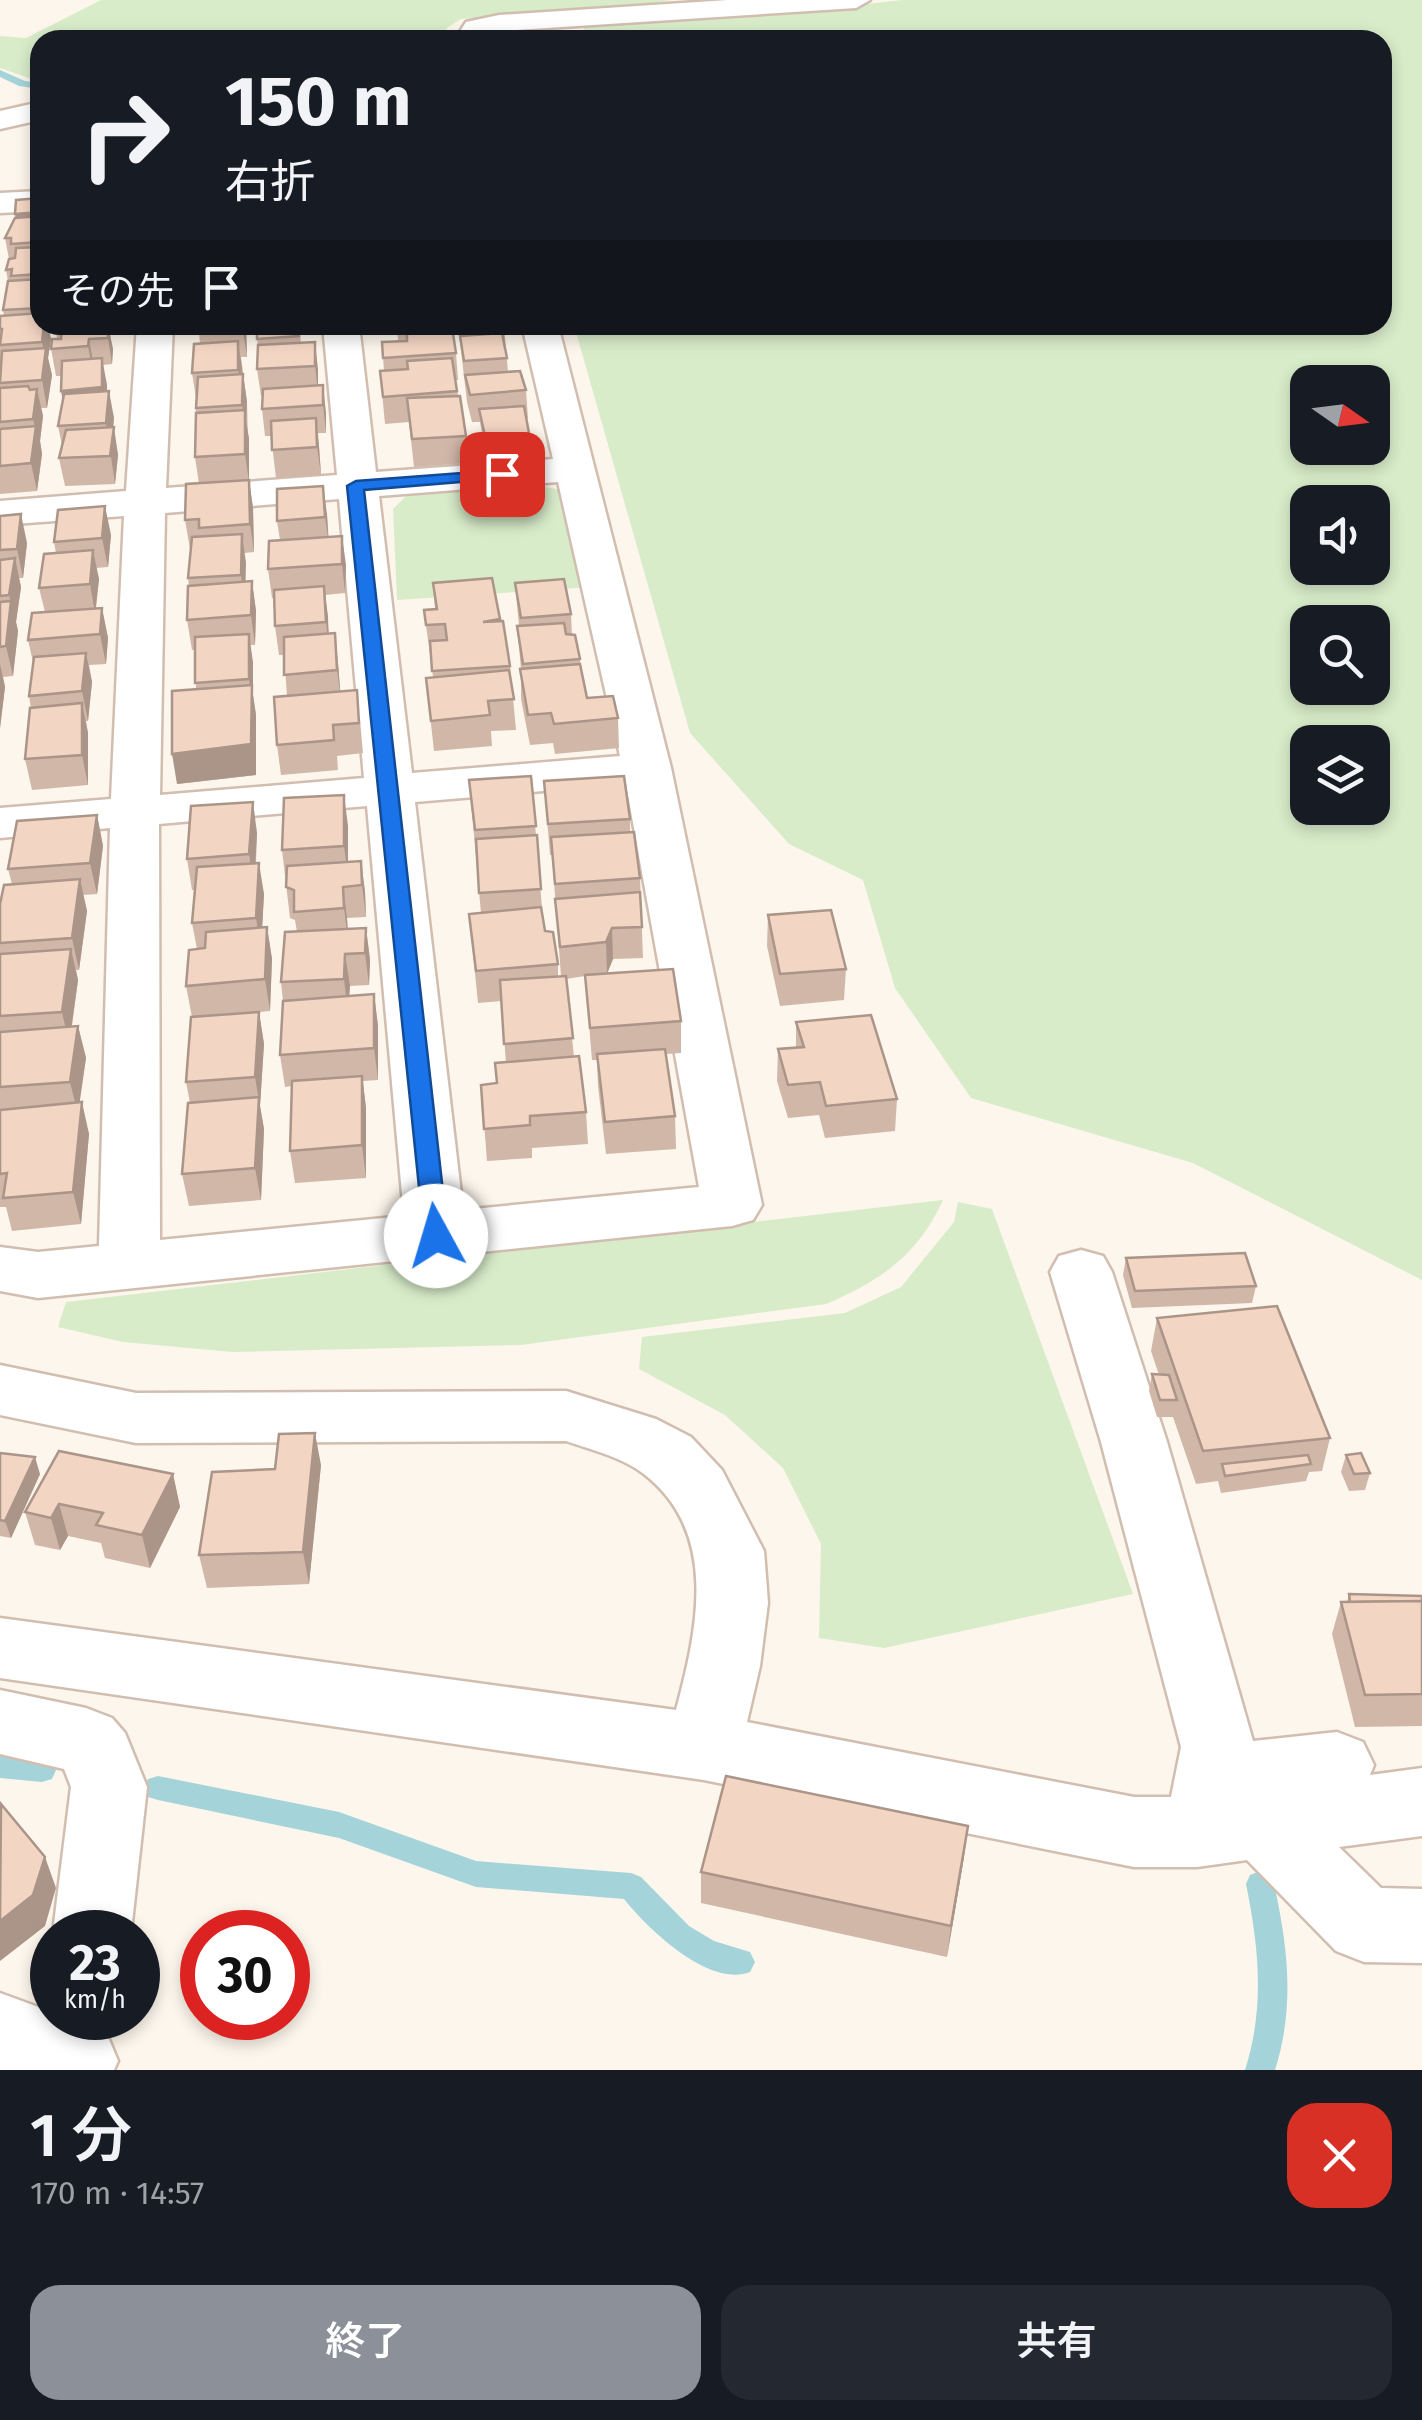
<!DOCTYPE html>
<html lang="ja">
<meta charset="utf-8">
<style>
body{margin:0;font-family:"Fira Sans","Noto Sans JP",sans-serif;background:#242831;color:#f1f3f6;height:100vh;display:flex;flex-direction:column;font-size:38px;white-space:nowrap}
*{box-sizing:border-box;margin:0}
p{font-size:32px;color:#9ea1a6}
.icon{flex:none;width:55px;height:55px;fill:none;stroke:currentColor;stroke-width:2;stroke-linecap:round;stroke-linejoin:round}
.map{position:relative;height:2070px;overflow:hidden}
.sheet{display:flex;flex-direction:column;background:#171b24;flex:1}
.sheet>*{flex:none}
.guide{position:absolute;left:30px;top:30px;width:1362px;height:305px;border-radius:30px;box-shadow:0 5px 15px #0003;background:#171b24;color:#f1f3f6;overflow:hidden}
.needle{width:65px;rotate:104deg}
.buttons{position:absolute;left:1290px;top:365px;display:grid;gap:20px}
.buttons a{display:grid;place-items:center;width:100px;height:100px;border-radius:20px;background:#171b24;box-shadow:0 5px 15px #0003;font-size:50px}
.speed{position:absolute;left:30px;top:1910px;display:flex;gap:20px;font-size:50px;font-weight:700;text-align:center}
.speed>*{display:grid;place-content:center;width:130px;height:130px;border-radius:50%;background:#171b24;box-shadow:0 5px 15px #0003;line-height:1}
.speed small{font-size:25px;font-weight:400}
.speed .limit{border:15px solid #d22;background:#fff;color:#111}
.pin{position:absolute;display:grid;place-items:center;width:85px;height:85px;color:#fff;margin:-42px;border-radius:20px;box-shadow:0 5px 15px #0006}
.me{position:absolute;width:110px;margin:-55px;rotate:354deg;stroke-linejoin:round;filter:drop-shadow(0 0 8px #0008)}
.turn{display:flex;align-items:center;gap:35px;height:210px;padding:0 30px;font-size:45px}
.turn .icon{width:130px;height:130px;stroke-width:2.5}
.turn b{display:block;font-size:70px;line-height:85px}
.then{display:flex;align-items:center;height:95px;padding:0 30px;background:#0003;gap:20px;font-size:38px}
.round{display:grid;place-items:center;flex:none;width:105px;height:105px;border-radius:30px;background:#242831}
.summary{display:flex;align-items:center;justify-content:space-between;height:170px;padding:0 30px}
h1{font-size:60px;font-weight:600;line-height:75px}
.cta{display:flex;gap:20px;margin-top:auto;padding:20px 30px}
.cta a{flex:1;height:115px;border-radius:30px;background:#8c9099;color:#fff;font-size:40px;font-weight:600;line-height:115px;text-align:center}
.cta a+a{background:#242831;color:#f1f3f6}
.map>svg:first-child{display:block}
</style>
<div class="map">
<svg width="1422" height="2070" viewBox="0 0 1422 2070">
<rect width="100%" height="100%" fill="#fdf6ec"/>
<!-- green -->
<g fill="#d8ecc9" fill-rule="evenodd">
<polygon points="101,0 672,0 604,11 461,19 447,28 441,40 40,40 40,82 0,68 0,36 26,38"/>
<path d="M902 0H1422V1280L1193 1163 971 1098 895 988 863 880 789 844 690 733 574 325H1382V40H582L585 23 822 9ZM1308 382H1372V448H1308ZM1308 502H1372V568H1308ZM1308 622H1372V688H1308ZM1308 742H1372V808H1308Z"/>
<polygon points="528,484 567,491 592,587 397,600 393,509 407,495"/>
<path d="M943 1200C918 1255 880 1281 826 1304L521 1345 232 1352 123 1342 58 1327 66 1302Z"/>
<polygon points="958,1202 992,1209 1133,1594 884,1648 819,1638 821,1544 783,1468 725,1415 639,1369 642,1337 845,1313 901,1287 954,1222"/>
</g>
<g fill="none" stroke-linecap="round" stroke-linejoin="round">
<!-- stream -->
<g fill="#a5d3da" fill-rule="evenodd">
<polygon points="0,70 25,81 40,83 40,89 19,86 0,77"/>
<polygon points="0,1754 52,1761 56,1770 52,1779 42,1782 0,1778"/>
<path d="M158 1776 339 1812 476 1861 631 1873 641 1877 689 1926 714 1941 750 1952 755 1962 750 1972C709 1988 647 1928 624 1899L476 1887 339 1838 158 1800 148 1797 144 1788 148 1779Z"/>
<path d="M1260 1871 1270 1875 1274 1884C1288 1947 1295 2007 1275 2070H1245C1265 2007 1259 1948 1246 1884L1250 1875Z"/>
</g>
<!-- minor casing -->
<g stroke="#d1beb0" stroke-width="5">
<g id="minor">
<polygon points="728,0 870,0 856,8 499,31 488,34 492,40 460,40 457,36 466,22 499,15"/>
<polygon points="40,102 40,120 0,129 0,111"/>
<polygon points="40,191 40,211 0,213 0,193"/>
<path d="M137 325H173L166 488 337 475 323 325H359L376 472 553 459 522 325H558L671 768 762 1205 753 1220 732 1226 38 1298 0 1291V1247L38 1252 99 1246 110 828 0 838V808L111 799 124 516 0 525V501L126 491ZM558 482 620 756 412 773 379 496ZM339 499 364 778 160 795 165 513ZM626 784 699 1187 463 1210 415 802ZM367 806 404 1216 160 1240 159 824Z"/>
<path d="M1081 1250 1103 1256 1112 1272 1167 1442 1253 1741 1337 1732 1363 1742 1374 1765 1370 1775 1422 1768V1836L1339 1847 1381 1888 1422 1889V1963L1364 1962 1336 1951 1247 1860 1197 1867H1134L704 1780 0 1678V1618L676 1710C697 1631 720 1533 644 1474 622 1457 592 1450 566 1441L136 1443 0 1415V1365L136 1393 566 1391 656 1419 691 1437 722 1470 764 1551 768 1603 760 1666 747 1722 1134 1797H1171L1181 1747 1101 1442 1050 1272 1059 1256Z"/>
<polygon points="0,1690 86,1708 112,1718 125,1733 147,1787 131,1932 53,1932 71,1787 64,1769 0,1754"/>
<polygon points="0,1993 52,2012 52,2018 69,2018 106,2032 118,2061 114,2070 0,2070"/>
</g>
</g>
<!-- minor -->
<use href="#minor" fill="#fff" fill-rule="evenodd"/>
</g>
<!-- wall -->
<g fill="#d1b7a8">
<polygon points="40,198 40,325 52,325 51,334 50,334 51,339 48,358 52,375 47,408 41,408 43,416 40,441 42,454 37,491 0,494 0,316 4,316 3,310 8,281 6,270 9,259 5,238 16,218 15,214"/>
<polygon points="55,325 113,325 110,336 113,349 112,364 103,365 107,391 114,418 113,427 118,455 115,484 65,486 59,458 62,445 58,426 63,400 61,376 56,376 51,349 57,339"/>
<polygon points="246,325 247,357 241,357 247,402 249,480 253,508 254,552 244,553 245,582 252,581 256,611 255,645 250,645 253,663 253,695 256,715 256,775 177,784 196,689 195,650 192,650 187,620 189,586 188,578 191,549 190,549 185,520 199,484 195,457 196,398 192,373 200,343 199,333"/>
<polygon points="256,325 309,325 299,326 301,343 315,342 318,386 326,413 326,433 318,433 321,475 276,478 271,436 265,436 262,409 263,396 261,396 257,369 258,350"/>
<polygon points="397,325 444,325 456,353 458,380 455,380 466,436 468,463 414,467 409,422 385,424 380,371 384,371 382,342 398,341"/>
<polygon points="458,325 504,325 508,372 526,390 528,418 526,418 529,433 531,461 487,464 480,422 472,422 467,402"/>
<polygon points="327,514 328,537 346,565 345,593 325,595 329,634 338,663 340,691 360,720 363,753 337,756 338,770 281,775 277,745 287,696 284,655 279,655 275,626 274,598 272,598 268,569 280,540 277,521"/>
<polygon points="0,516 27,543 23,578 19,578 21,587 16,622 18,631 13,676 3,677 5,687 0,728"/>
<polygon points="111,535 108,567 96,568 99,579 96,609 102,608 108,638 106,664 89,665 92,682 88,721 86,721 88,733 88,785 32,790 25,759 31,708 29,696 33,662 28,640 45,612 39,588 56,553 54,542"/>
<polygon points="433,583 500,621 510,666 516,730 491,731 492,746 434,751 426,678 433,677 424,610 435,609"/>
<polygon points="515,583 571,614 572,635 580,659 581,670 587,698 618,718 619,748 555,754 553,743 530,745 521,699 521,669 517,626 519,626"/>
<polygon points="531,776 543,920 545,931 558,964 558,976 561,976 552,855 550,855 544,781 630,819 630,832 640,878 643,958 613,959 607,973 681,1021 681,1053 666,1054 675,1116 676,1149 606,1154 598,1086 597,1060 592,1060 585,976 566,979 574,1057 586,1112 588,1144 532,1148 532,1158 487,1161 481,1085 497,1083 506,1062 501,1001 478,1003 469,914 481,913 469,780"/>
<polygon points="97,815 103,846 97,894 83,895 87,911 79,970 76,970 78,980 72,1026 78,1026 86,1058 79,1102 89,1134 81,1224 12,1231 6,1207 0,1207 0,904 12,884 8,869"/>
<polygon points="348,826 348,862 361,861 365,892 366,917 347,918 348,929 366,928 370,960 369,985 350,986 349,996 374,994 378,1026 378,1080 363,1081 366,1108 366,1178 295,1183 290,1151 292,1086 285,1087 280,1055 283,1001 281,982 297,932 295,920 290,918 282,850"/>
<polygon points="257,833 256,863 264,894 262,928 267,927 272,959 270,1011 259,1012 264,1044 260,1106 264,1129 261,1200 189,1206 182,1174 190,1103 186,1082 192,1017 186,986 197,949 192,923 195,890 192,890 187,859"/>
<polygon points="768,915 846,969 844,1000 780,1006 767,946"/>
<polygon points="796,1022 897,1099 895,1131 825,1138 819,1115 788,1118 777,1081 778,1049 796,1047"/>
<polygon points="1126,1258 1256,1286 1252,1303 1132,1308 1123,1275"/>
<polygon points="1157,1318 1330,1438 1322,1471 1309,1472 1306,1481 1221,1493 1218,1481 1196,1484 1173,1417 1157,1417 1149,1391 1152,1374 1159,1375 1151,1351"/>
<polygon points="0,1453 40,1474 11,1538 0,1536"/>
<polygon points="1346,1455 1370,1473 1365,1490 1349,1491 1341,1472"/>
<polygon points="321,1465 309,1584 207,1588 199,1555 275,1469"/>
<polygon points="173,1474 180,1507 150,1568 105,1558 101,1543 68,1536 60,1550 35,1545 25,1512"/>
<polygon points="1349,1594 1422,1596 1422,1726 1355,1727 1332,1634 1341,1602 1347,1602"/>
<polygon points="964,1857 947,1957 701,1903 701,1872"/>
</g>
<!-- shaded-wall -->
<g fill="#aa9588">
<polygon points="40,212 40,238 20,239 15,214"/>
<polygon points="44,325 48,325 51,339 48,358 52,375 47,408 42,380 45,358 42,342"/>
<polygon points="108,325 113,349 112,364 108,338"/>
<polygon points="243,325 246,325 247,357 243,331"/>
<polygon points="89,339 94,366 93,373 88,346"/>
<polygon points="238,341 242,368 241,397 238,370"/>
<polygon points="315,342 318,369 318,393 315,366"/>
<polygon points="102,358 107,385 107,414 66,418 61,391"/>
<polygon points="243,374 247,402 246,421 249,438 249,482 245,454 245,424 242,405"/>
<polygon points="323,385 326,413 326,433 323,405"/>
<polygon points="37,389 43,416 40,441 42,454 37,491 31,463 36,432 33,419"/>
<polygon points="109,391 114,418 112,439 114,427 118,455 115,484 106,423"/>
<polygon points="316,418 319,446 321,475 317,447"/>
<polygon points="249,480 253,508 254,552 250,524"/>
<polygon points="323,486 327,514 329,545 325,517"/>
<polygon points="105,506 111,535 108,567 102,538"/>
<polygon points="21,514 27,543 23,578 17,549"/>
<polygon points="242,534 246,563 245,604 241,575"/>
<polygon points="342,536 346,565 345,593 342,564"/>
<polygon points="93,550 99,579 95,613 90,584"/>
<polygon points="15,558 21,587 16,622 18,631 13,676 6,646 11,603 9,595"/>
<polygon points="252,581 256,611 255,645 251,615"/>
<polygon points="324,586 328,616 329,651 326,622"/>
<polygon points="102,608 108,638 106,664 100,634"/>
<polygon points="335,633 338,663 341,700 337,670"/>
<polygon points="249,634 253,663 253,695 256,715 256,775 177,784 172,754 251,698 249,679"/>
<polygon points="86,653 92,682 88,721 82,691"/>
<polygon points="0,664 5,687 0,728"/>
<polygon points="82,703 88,733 88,785 82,755"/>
<polygon points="344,795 348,826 348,877 344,846"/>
<polygon points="253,802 257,833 254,886 249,854"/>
<polygon points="97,815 103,846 97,894 90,863"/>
<polygon points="361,861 365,892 366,917 362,885"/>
<polygon points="259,863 264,894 261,950 256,918"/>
<polygon points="80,879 87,911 79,970 72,938"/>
<polygon points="343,887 347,918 348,940 344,908"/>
<polygon points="267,927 272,959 270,1011 265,979"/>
<polygon points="366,928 370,960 369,985 365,953"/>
<polygon points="612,928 613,959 607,974 606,942"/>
<polygon points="71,949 78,980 69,1044 62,1012"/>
<polygon points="345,954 350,986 348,1011 344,979"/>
<polygon points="374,994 378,1026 378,1080 374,1048"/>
<polygon points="259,1012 264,1044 260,1106 264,1129 261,1200 255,1168 259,1101 255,1077"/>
<polygon points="78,1026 86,1058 78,1114 70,1082"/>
<polygon points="362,1076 366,1108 366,1178 362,1145"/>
<polygon points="82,1102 89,1134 81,1224 73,1192"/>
<polygon points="315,1433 321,1465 309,1584 303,1552"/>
<polygon points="35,1457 40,1474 11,1538 5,1521"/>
<polygon points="173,1474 180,1507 150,1568 142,1535"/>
<polygon points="59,1504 68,1536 60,1550 51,1518"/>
<polygon points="968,1826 964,1857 947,1957 951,1926"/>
<polygon points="45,1857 56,1888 45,1926 0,1961 0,1921"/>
</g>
<!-- building -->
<g fill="#f3d5c3" stroke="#aa9588" stroke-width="2.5">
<polygon points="40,198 40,212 15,214 16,200"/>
<polygon points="40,216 40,242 11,244 11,238 5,238 15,218"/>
<polygon points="40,247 40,274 11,276 12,269 6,270 9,259 15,258 16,248"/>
<polygon points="40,279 40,308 3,310 8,281"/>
<polygon points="40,313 40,325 44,325 42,342 0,345 2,329 0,329 0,316"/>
<polygon points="108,325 108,338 89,339 88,346 51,349 52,339 61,339 62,326"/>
<polygon points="199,325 243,325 243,331 199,333"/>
<polygon points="257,325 299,325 299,336 257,339"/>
<polygon points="461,325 501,325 461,327"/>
<polygon points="452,327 456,353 383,358 382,342 407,341 407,329"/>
<polygon points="502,333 507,358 464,361 460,336"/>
<polygon points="238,341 238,370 192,373 194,344"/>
<polygon points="315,342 315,366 257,369 258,345"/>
<polygon points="46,348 42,380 0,383 2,351"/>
<polygon points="102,358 102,387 61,391 62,361"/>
<polygon points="452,358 457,391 383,397 380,371 408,369 407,361"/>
<polygon points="520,371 526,390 470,395 465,375"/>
<polygon points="243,374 242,405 196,408 198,377"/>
<polygon points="323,385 323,405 262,409 263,389"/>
<polygon points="28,386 30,390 37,389 33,419 0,422 0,388"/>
<polygon points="109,391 106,423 58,426 64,394"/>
<polygon points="460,396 466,436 412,439 407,398"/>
<polygon points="524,406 529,433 485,436 479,409"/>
<polygon points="245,410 245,454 195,457 196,413"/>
<polygon points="316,418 317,447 272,450 271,421"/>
<polygon points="36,426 31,463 0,466 0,429"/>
<polygon points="114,427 110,456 59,458 66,430"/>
<polygon points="249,480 250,524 199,528 199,519 185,520 186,484"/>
<polygon points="323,486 325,517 277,521 277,489"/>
<polygon points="105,506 102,538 54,542 58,510"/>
<polygon points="21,514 17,549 0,550 0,516"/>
<polygon points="242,534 241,575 188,578 192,537"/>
<polygon points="342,536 342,564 268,569 269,541"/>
<polygon points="93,550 90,584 39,588 44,554"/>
<polygon points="15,558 9,595 0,596 0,560"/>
<polygon points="492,578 500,619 483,622 503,621 510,666 432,671 430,641 447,640 445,624 426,625 424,610 437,609 433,583"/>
<polygon points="564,579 571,614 521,618 515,583"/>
<polygon points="252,581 251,615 187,620 188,586"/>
<polygon points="324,586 326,622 275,626 274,590"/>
<polygon points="11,601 6,646 0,647 0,602"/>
<polygon points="102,608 100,634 28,640 32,613"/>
<polygon points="564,623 566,634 575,635 580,659 523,664 517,626"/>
<polygon points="335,633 337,670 284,675 284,637"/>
<polygon points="249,634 249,679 195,683 195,637"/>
<polygon points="86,653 82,691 29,696 34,657"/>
<polygon points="580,664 587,698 613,696 618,718 554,724 551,713 528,715 520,669"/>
<polygon points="509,670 514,699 488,701 490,715 431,721 426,678"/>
<polygon points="252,685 251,744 172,754 172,691"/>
<polygon points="357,690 359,723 333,725 334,740 277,745 274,697"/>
<polygon points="82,703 82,755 25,759 30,708"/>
<polygon points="531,776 536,826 475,830 469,780"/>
<polygon points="624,776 630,819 548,824 544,781"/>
<polygon points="344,795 344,846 282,850 284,798"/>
<polygon points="253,802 249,854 187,859 191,806"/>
<polygon points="97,815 90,863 8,869 17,821"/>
<polygon points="634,832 640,878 555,884 551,837"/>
<polygon points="537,835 541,889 479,893 476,839"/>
<polygon points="361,861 362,885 343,887 344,908 294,912 294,890 286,887 287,866"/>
<polygon points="259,863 256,918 192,923 197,867"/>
<polygon points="80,879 72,938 0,943 0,904 4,885"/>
<polygon points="640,892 642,927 612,928 606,942 560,947 555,899"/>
<polygon points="541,907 545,931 553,932 558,964 476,971 469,914"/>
<polygon points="831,910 846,969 780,974 768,915"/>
<polygon points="267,927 265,979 186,986 189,950 205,948 206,932"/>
<polygon points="366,928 365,953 345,954 344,979 281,982 285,932"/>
<polygon points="71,949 62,1012 0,1016 0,954"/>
<polygon points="673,969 681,1021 590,1028 585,975"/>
<polygon points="566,976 573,1038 504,1044 500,980"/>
<polygon points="374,994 374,1048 280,1055 283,1001"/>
<polygon points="259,1012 255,1077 186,1082 191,1017"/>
<polygon points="871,1015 897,1099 826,1106 820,1082 788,1085 778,1049 804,1047 796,1022"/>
<polygon points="78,1026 70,1082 0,1087 0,1032"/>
<polygon points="665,1049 675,1116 605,1122 597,1054"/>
<polygon points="579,1056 586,1112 530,1116 530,1125 484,1129 481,1085 497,1083 495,1063"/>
<polygon points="362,1076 362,1145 290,1151 292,1081"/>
<polygon points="259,1097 255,1168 182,1174 188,1103"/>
<polygon points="82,1102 73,1192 3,1198 7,1173 0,1174 0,1110"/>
<polygon points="1245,1253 1256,1286 1135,1291 1126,1258"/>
<polygon points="1277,1306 1330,1438 1203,1451 1157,1318"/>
<polygon points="1152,1374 1169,1375 1177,1400 1160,1400"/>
<polygon points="315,1433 303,1552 199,1555 212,1472 275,1469 279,1434"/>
<polygon points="59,1451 173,1474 142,1535 96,1525 103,1513 59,1504 51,1518 25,1512"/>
<polygon points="0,1453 35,1457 5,1521 0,1520"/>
<polygon points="1361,1453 1370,1473 1354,1474 1346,1455"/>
<polygon points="1308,1455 1311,1464 1225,1476 1222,1464"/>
<polygon points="1349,1594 1422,1596 1422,1601 1350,1602"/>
<polygon points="1422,1601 1422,1694 1365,1695 1341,1602"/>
<polygon points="726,1776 968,1826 951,1926 701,1872"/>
<polygon points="1,1804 45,1857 33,1895 0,1921"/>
</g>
<!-- route -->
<polygon fill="#1a73e8" stroke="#114b97" stroke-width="2.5" points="502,470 508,471 508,478 364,490 448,1236 445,1243 427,1243 424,1236 347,486 356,481"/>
</svg>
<div class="buttons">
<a><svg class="needle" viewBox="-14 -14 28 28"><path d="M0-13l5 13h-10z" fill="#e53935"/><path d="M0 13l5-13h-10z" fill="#9ea1a6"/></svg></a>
<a><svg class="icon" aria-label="sound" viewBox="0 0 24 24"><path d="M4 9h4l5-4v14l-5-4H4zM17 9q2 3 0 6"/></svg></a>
<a><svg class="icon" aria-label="search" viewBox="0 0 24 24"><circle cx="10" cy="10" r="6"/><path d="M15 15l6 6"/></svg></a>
<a><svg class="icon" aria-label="layers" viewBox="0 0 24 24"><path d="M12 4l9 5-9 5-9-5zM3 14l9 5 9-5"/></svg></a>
</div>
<div class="speed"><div>23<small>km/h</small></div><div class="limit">30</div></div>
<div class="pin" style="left:502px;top:474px;background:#d93025"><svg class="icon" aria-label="arrive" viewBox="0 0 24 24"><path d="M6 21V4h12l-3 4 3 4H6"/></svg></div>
<svg class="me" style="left:436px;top:1236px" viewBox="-20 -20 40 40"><circle r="19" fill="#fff"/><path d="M0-13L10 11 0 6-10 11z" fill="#1a73e8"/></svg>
<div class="guide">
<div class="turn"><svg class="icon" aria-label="right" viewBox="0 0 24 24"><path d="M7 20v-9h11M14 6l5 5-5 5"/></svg><div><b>150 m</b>右折</div></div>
<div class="then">その先<svg class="icon" aria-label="arrive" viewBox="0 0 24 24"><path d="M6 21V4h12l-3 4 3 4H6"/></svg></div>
</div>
</div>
<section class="sheet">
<div class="summary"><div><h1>1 分</h1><p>170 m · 14:57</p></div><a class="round" style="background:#d93025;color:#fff"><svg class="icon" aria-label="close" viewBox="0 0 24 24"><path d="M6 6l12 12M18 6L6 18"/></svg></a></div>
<div class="cta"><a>終了</a><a>共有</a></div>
</section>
